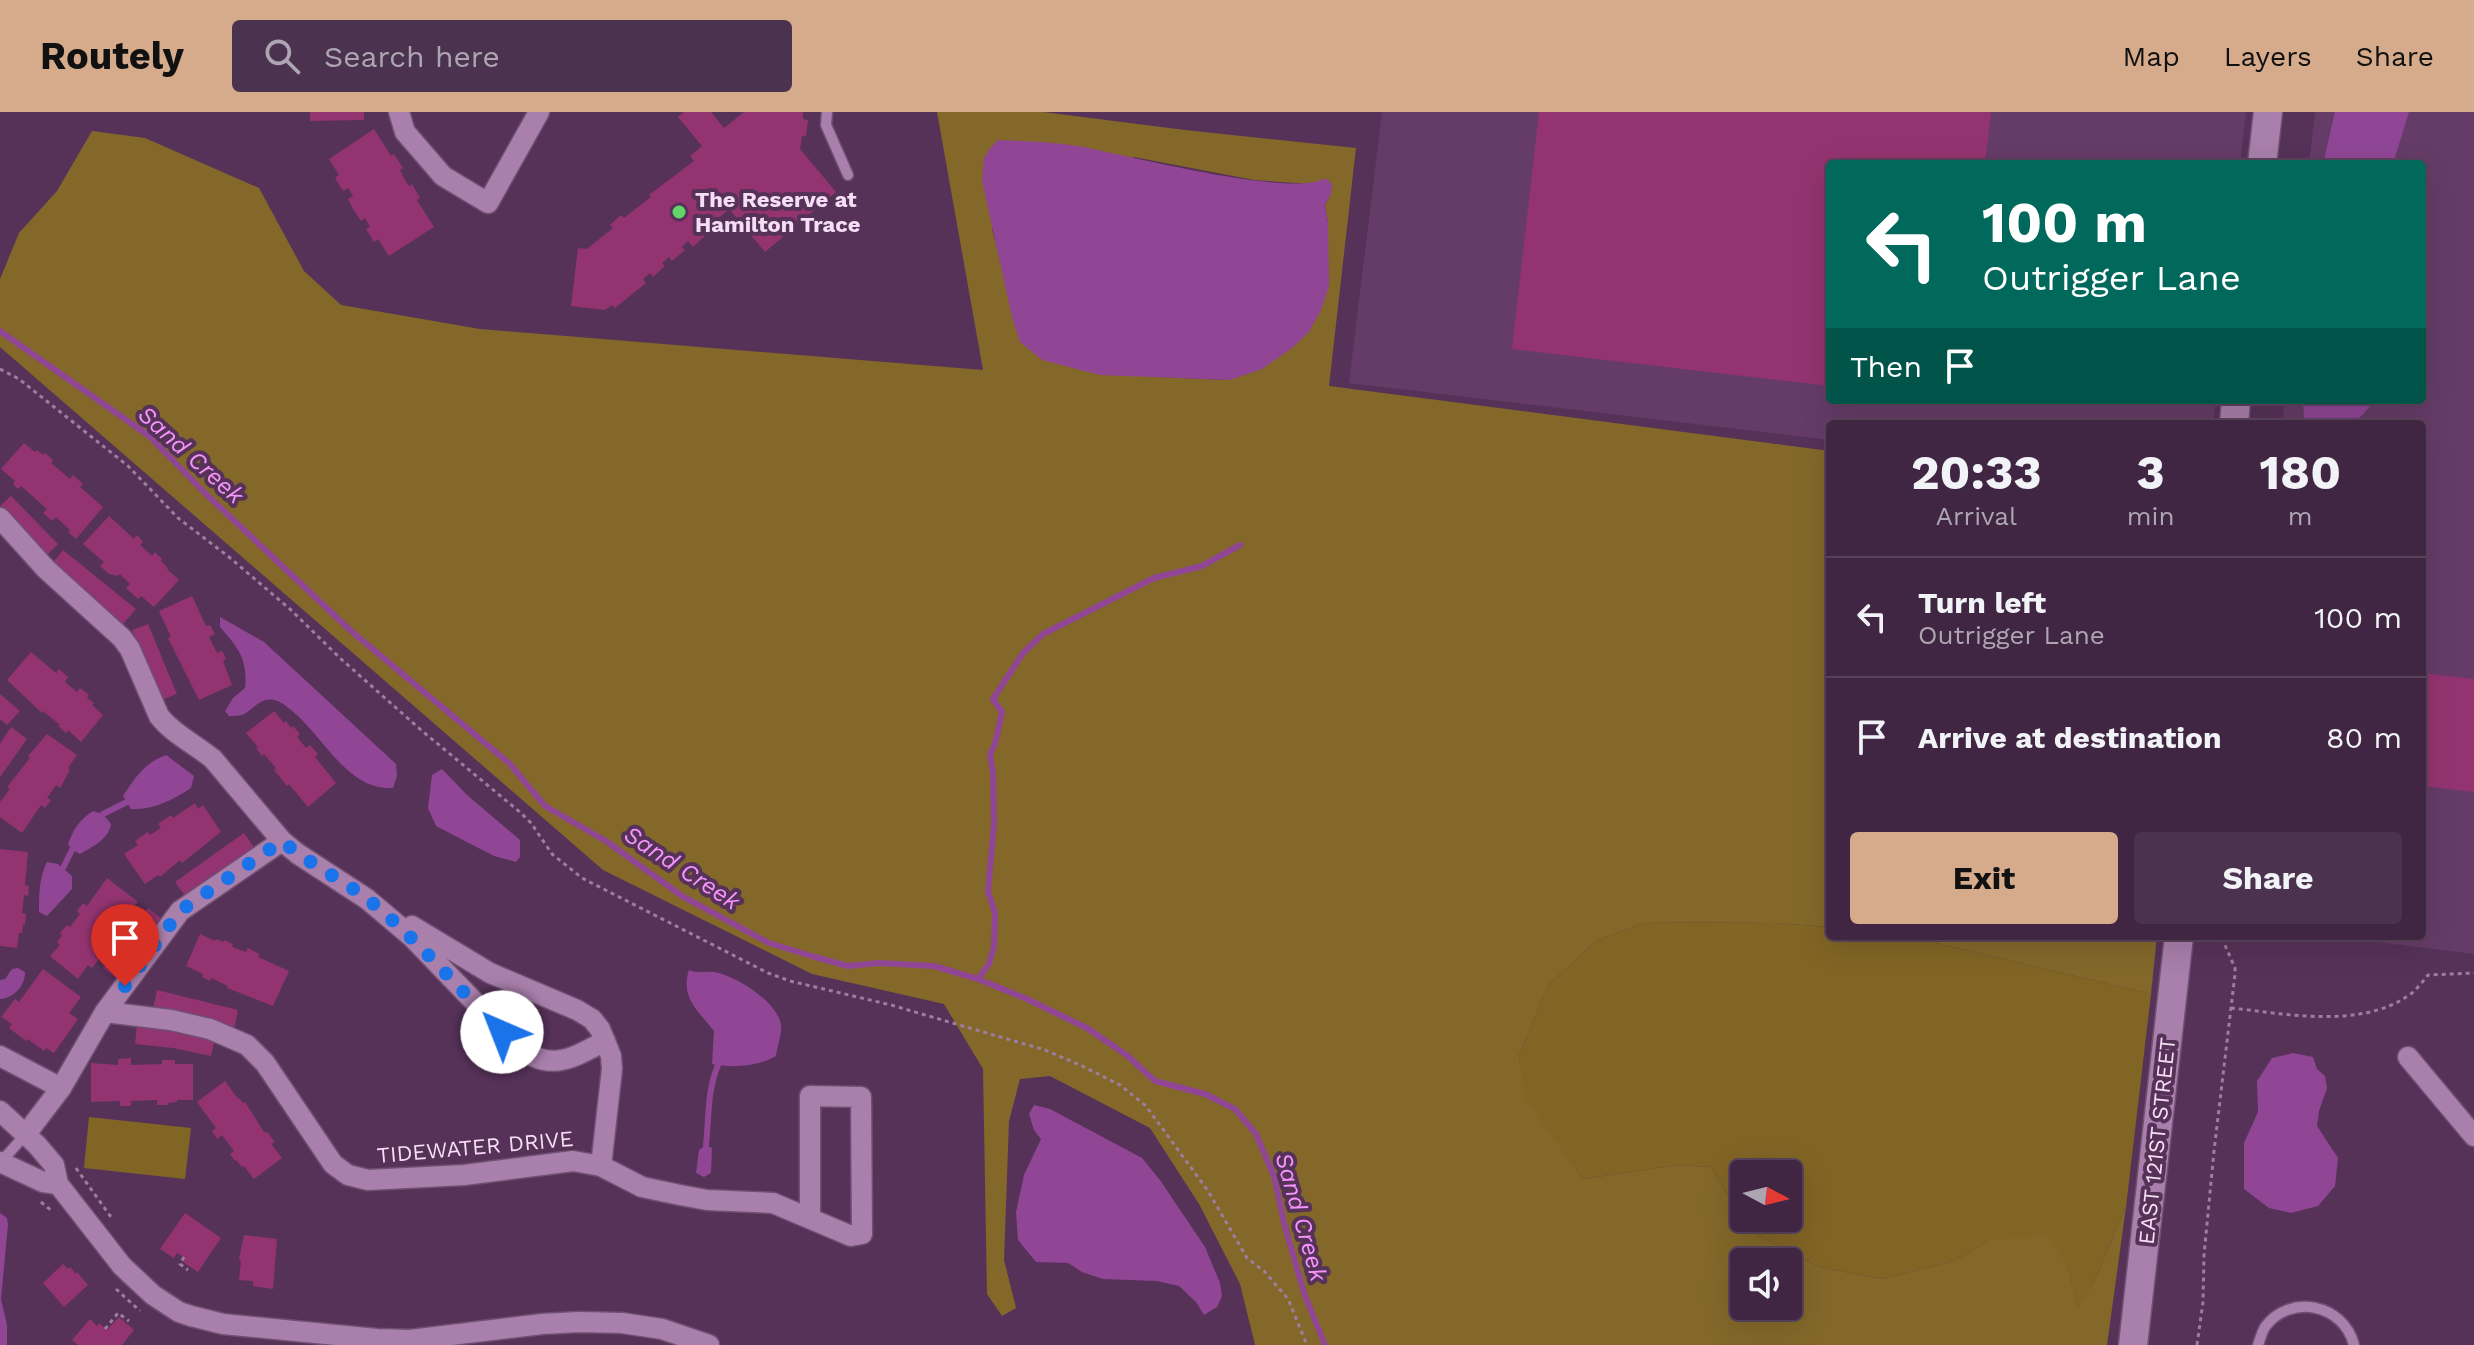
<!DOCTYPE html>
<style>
body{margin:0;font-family:"Work Sans",sans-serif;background:#4b324e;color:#f1f3f6;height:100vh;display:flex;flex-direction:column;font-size:30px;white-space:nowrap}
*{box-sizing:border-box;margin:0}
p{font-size:26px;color:#aea5b2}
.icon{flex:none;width:44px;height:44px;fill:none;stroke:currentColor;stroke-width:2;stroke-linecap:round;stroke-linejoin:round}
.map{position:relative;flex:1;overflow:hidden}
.drawer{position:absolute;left:1826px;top:308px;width:600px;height:520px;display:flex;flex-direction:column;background:#402643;border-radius:8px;box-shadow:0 8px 32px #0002,0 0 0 2px #59435c}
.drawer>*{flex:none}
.hud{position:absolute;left:1826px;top:48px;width:600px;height:244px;border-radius:8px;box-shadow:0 8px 32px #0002,0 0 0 2px #59435c;background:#00695c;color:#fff;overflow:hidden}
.needle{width:52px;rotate:97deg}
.fabs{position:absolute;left:1730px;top:1048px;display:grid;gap:16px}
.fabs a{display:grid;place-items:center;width:72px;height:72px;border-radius:8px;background:#402643;box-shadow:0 8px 32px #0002,0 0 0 2px #59435c;font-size:40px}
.pin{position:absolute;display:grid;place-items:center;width:68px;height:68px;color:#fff;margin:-82px -34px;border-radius:50% 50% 50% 0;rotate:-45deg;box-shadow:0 0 8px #0007}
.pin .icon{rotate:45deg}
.me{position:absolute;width:88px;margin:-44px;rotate:316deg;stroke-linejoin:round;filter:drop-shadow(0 0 6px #0008)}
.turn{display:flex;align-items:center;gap:28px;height:168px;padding:0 24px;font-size:36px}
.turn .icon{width:104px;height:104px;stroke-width:2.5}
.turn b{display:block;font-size:56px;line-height:68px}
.then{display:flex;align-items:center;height:76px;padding:0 24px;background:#0003;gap:16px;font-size:30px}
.eta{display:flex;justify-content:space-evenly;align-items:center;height:136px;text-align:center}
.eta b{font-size:48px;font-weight:700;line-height:56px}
.button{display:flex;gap:16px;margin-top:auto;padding:16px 24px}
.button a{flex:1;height:92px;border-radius:8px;background:#d6ab8b;color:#111;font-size:32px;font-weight:700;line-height:92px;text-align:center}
.button a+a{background:#4b324e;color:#f1f3f6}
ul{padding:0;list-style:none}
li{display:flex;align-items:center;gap:24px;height:120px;padding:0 24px;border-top:2px solid #59435c}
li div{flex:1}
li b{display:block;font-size:30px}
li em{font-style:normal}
header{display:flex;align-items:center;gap:48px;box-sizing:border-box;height:112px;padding:0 40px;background:#d6ab8b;color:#111}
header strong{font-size:38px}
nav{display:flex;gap:44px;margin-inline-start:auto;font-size:28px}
.search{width:560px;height:72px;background:#4b324e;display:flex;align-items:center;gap:20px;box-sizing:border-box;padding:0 28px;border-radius:8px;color:#aea5b2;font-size:30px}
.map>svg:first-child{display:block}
</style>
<header>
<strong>Routely</strong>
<div class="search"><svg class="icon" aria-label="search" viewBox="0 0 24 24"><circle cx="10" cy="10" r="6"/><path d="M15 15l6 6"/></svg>Search here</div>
<nav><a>Map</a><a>Layers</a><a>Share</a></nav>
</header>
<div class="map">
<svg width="2474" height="1233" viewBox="0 0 2474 1233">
<rect width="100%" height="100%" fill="#563259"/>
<!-- built -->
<g fill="#653c67">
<polygon points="1382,0 2246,0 2240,52 1830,52 1830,288 2216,288 2213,312 1830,312 1830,328 1349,271"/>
<polygon points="2315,0 2474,0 2474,842 2327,824 2422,824 2422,312 2282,312 2285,288 2422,288 2422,52 2309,52"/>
</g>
<!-- green -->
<g fill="#816525" fill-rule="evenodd">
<path d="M1646 810 1776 811 1830 815V824L1910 825 2151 882 2126 1095 2095 1167 2078 1197 2068 1155 1988 1129 1954 1149 1882 1167 1819 1155 1749 1119 1711 1055 1678 1053 1583 1067 1525 987 1519 944 1548 873 1596 829ZM1744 1062H1788V1106H1744Z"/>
<polygon points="89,1005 191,1016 185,1067 84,1056"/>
</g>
<!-- forest -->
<g fill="#83682a" fill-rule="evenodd">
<path d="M937 0H1043L1185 18 1356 36 1329 274 1830 339V815L1776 811 1646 810 1596 829 1548 873 1519 944 1526 987 1583 1067 1678 1053 1711 1055 1749 1119 1819 1155 1882 1167 1954 1149 1988 1129 2048 1123 2068 1155 2078 1196 2095 1167 2126 1095 2107 1233H1255L1240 1172 1199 1092 1150 1016 1050 964 1020 967 1009 1009 1004 1148 1016 1196 1002 1204 987 1182 983 957 944 892 812 862 603 758 0 235V167L19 121 57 79 92 19 145 26 259 76 304 159 341 193 480 217 983 258ZM1134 45 1254 68 1309 72 1319 70 1331 82 1325 93 1328 111 1230 268 1158 265 1001 152 992 117ZM1744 1150H1788V1194H1744Z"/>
<polygon points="1906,824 2157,824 2151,882"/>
</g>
<!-- water -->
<g fill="#904695">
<polygon points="2335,0 2409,0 2395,45 2395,52 2323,52"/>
<path d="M998 28C1025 29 1052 30 1078 34 1123 42 1294 87 1325 66L1332 72 1331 82 1325 93 1328 111 1329 174 1321 198 1309 220 1292 236 1262 257 1230 268 1100 263 1042 248 1020 230 1012 205 982 69 984 46 991 35Z"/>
<path d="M2303 288H2374C2352 321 2345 312 2308 312L2304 308Z"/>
<path d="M220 505 264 530 396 652 397 664 393 676C347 679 323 623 291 598 286 594 281 590 275 588 259 585 254 598 242 603 238 604 233 604 229 604L225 599 233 586 245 576C248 548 238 535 220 515Z"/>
<path d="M166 643 194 664 191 676C173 688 153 698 131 697L123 684C135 666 144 651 166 643Z"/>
<polygon points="442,657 467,683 520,728 520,745 516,750 494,744 436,714 428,696 432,663"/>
<path d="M93 699 103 702 111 712C109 727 92 735 80 742L72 738 68 732C74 717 79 708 93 699Z"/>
<path d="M47 750 58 752 72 764V777L47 804 39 800C39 783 39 766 47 750Z"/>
<path d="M18 856 25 860C25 874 14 886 0 887V868L5 867 12 857Z"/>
<path d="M689 858C698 862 705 859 714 860 736 864 777 889 781 913 782 922 777 935 776 944 758 955 731 956 712 952L714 919C698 899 680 885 689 858Z"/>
<polygon points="2293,941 2313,945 2317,957 2325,964 2327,976 2319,999 2317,1014 2338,1046 2335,1074 2318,1094 2291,1101 2269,1096 2244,1077 2244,1031 2258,1000 2257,969 2272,946"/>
<polygon points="1034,993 1050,997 1142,1046 1160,1068 1205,1135 1220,1171 1222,1184 1217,1195 1204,1203 1196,1190 1179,1174 1157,1169 1103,1167 1082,1160 1068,1151 1036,1150 1018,1128 1016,1100 1024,1063 1041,1027 1034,1018 1029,1002"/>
<polygon points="706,1033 712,1036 711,1061 704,1065 696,1061 699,1038"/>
<polygon points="0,1101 7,1106 8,1112 1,1187 7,1213 7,1233 0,1233"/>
</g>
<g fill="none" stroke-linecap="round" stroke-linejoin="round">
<!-- stream -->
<g stroke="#904695" stroke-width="6">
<polyline points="0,219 149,324 206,382 350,518 509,651 545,694 606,729 682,784 769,831 815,845 848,854 879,851 934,854 978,867 1027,887 1087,916 1128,944 1155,969 1205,982 1235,997 1256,1022 1274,1064 1284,1111 1304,1181 1325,1233"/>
<polyline points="103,702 127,690"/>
<polyline points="63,756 72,738"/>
<polyline points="978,867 989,852 994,835 995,801 988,779 994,712 993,660 990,642 995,632 1002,600 993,587 1023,541 1043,522 1154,466 1202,454 1240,433"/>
<path d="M706 1033C709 1006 707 979 718 953"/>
</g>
</g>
<!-- building -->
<g fill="#933470">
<polygon points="310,0 364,0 364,8 310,9"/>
<polygon points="684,0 711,0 724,16 744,0 803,0 803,7 808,8 806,24 802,24 800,37 836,80 765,140 729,97 702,120 705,124 693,135 688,129 682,135 685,138 672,149 669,145 662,151 665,154 653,165 650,161 643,167 646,171 615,196 612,193 605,198 571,194 578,136 587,137 613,116 610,113 621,103 624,106 651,85 649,83 694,49 690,44 702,34 678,5"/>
<polygon points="1539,0 1991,0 1985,52 1830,52 1830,274 1512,237"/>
<polygon points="374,17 391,44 394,42 403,56 400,58 405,68 409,74 412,72 420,86 417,88 434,115 389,144 378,127 374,130 366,117 370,115 365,106 361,109 353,97 348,87 353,84 348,76 343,79 335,66 339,63 329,47"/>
<polygon points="24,331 35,340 37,338 43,343 45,341 53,348 51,351 70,367 73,363 83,372 80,375 103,395 76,427 68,420 70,418 56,405 52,409 43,401 47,397 21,374 18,377 13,372 15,369 1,357"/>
<polygon points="11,384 58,432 44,446 0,401 0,394"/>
<polygon points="109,404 134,427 137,423 143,430 140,433 152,444 155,440 162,447 161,449 168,456 167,457 179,468 154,495 141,484 138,487 126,476 130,472 120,462 118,464 109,462 100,454 104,450 83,432"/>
<polygon points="63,438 136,497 123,512 51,453"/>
<polygon points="192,484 206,514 210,513 215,522 209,525 217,541 222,539 226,547 223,549 232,573 199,588 168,526 171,525 159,499"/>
<polygon points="148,512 177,582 161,588 132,518"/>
<polygon points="31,540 56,561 59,557 68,565 65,570 77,580 80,576 89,583 87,586 94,591 92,593 103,603 81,630 68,618 66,621 58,614 60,613 43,599 42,601 7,568"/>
<polygon points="2422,561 2474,567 2474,680 2422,674"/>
<polygon points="0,582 20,599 7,613 0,607"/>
<polygon points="274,599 284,611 286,609 291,616 293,614 300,622 297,625 306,636 310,633 318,642 315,645 336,671 308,695 289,672 287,674 274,658 276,656 264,642 262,644 256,636 258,635 246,621"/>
<polygon points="11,615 27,627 0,665 0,632"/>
<polygon points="47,622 77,643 68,656 70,658 60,676 56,673 47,686 51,688 45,696 41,693 22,721 0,705 0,690 10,677 7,675 30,646 28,644"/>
<polygon points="195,691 198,697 203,693 221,720 182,751 180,748 160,765 158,763 145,772 124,742 138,733 135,729 148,720 150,723 161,716 158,712 171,703 173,706"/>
<polygon points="244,721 255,737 186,785 175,770"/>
<polygon points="0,737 28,740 25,773 29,774 28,784 24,783 22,801 26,802 25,813 23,812 22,821 19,821 17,836 0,834"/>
<polygon points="107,766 138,790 119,810 125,815 118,824 115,822 108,829 95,844 99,847 92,856 88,853 78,867 50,844 60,833 57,830 62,823 60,821 67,813 70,815 80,802 77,799 83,791 87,794"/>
<polygon points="148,796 162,807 117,867 103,856"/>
<polygon points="200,822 215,829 216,827 224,830 224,828 233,832 232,835 246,840 248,836 259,842 258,845 289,859 273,894 227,876 228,874 211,866 210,869 202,865 203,862 186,854"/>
<polygon points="43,857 81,885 69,901 78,907 54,941 46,936 44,939 28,927 26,929 9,916 12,912 1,905 15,887 19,890"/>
<polygon points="157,878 238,898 234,917 153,897"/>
<polygon points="137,913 175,917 215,926 211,944 173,936 135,932"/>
<polygon points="131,946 131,953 162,952 162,948 175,948 175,952 193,952 193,988 177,988 177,990 168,991 168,993 157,993 157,988 131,989 131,994 120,994 120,989 91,990 91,951 118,953 118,947"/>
<polygon points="225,969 238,987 239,986 243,991 245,990 264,1020 268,1021 275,1030 271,1032 282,1046 254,1067 244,1054 242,1055 236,1048 235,1049 230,1042 234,1039 222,1023 217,1027 212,1019 216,1016 197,990"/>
<polygon points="185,1101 221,1126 198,1160 183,1150 185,1146 177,1141 174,1146 160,1137"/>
<polygon points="244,1123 277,1127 273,1177 253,1174 253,1169 239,1168 241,1150 239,1147"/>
<polygon points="63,1152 68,1157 70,1155 76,1162 77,1160 88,1173 64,1195 43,1171"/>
<polygon points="119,1205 134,1218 122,1233 78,1233 72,1228 90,1207 97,1214 99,1211 107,1218"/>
</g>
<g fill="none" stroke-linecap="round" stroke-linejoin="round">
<!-- lane casing -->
<g stroke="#6f5071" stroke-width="13">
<g id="lane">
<polyline points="827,0 826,13 848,63"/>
<polyline points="1,1050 26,1022"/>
<path d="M2258 1233C2260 1227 2262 1220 2265 1215 2290 1181 2344 1192 2354 1233"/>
</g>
</g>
<!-- street casing -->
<g stroke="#6f5071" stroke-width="23">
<g id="street">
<polyline points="399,0 405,20 443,64 488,91 539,0"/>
<path d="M0 406 46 457 122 526 130 537 159 604C173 622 195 632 213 647L282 729 298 742 367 787 412 825 516 933C549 961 571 947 605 929"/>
<polyline points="412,814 490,861 577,898 592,907 600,917 611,944 612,957 601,1054"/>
<polyline points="105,900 171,908 210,917 247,933 265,951 333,1052 348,1063 368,1068 464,1063 573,1049 601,1054 642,1075 680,1083 707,1088 773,1091 851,1124 862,1122 861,985 810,984 810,1105"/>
<polyline points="0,944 61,976"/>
<polyline points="2408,945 2474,1024"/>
<polyline points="0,999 37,1033 54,1053 58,1072 122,1154 153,1183 179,1200 191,1204 223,1212 377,1227 410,1228 542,1212 579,1210 622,1211 662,1217 709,1233"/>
<polyline points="26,1022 61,976 105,900 180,799 282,729"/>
<polyline points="0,1050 43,1070 58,1072"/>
</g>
</g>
<!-- secondary casing -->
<g stroke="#6f5071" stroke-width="31">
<g id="secondary">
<polyline points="2262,52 2268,0"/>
<polyline points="2234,312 2236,288"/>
<polyline points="2133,1233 2179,824"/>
</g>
</g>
<!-- path -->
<g stroke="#9c7e9e" stroke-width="3" stroke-dasharray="4 4" stroke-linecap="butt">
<polyline points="0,257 19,267 128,354 178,406 229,445 291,498 341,547 421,618 521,701 531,711 552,742 582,766 768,861 790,869 891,893 1045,938 1082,954 1120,973 1146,994 1208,1079 1247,1146 1265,1160 1288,1187 1307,1233"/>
<path d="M2231 896C2287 902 2363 918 2412 881 2418 876 2423 869 2428 863L2474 861"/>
<polyline points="76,1056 111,1105"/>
<polyline points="41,1090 53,1100"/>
<polyline points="184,1145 180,1152 188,1158"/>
<polyline points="116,1177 140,1199"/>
<polyline points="105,1217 118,1201 129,1209"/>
<polyline points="2197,1233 2203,1190 2204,1143 2214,1039 2235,862 2235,856 2221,824"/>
</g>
<!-- lane -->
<use href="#lane" stroke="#a97fab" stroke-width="10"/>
<!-- street -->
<use href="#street" stroke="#a97fab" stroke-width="20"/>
<!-- secondary -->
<use href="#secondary" stroke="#a97fab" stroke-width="28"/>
</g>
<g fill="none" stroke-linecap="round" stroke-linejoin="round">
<!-- route -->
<path stroke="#1a73e8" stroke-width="14" stroke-dasharray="0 25.2" d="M125 874 180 799 282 729C309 752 342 767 370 789 418 828 458 876 502 920"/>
</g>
<!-- markers -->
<circle fill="#61d46a" stroke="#563259" stroke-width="3" cx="679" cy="100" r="8"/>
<g text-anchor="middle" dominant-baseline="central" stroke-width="8" stroke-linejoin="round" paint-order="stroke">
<!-- poi labels -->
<g font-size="22" font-weight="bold" fill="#f6dff6" stroke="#563259" text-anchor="start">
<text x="695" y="87">The Reserve at<tspan x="695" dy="25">Hamilton Trace</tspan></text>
</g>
<!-- street labels -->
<g font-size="22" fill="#f6dff6" stroke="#563259">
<text transform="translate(2157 1029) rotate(-84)">EAST 121ST STREET</text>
<text transform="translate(475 1035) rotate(-5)">TIDEWATER DRIVE</text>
</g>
<!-- water labels -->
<g font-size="24" font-style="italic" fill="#f594fb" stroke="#563259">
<text transform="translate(191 343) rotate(42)">Sand Creek</text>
<text transform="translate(682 756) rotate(33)">Sand Creek</text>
<text transform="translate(1301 1105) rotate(74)">Sand Creek</text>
</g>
</g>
</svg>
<div class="fabs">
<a><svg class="needle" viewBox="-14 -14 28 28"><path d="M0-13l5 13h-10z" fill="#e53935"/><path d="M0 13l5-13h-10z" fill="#aea5b2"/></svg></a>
<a><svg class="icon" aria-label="sound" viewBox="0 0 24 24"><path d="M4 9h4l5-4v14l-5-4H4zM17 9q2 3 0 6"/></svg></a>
</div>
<div class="pin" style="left:125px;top:874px;background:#d93025"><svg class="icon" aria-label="arrive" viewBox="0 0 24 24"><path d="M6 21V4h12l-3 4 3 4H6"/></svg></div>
<svg class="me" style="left:502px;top:920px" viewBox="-20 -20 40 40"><circle r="19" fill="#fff"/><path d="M0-13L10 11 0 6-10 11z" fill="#1a73e8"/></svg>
<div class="hud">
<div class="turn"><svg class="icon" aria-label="left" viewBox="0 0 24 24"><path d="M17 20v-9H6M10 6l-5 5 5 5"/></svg><div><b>100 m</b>Outrigger Lane</div></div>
<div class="then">Then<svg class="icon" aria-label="arrive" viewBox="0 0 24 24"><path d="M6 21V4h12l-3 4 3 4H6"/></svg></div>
</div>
<section class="drawer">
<div class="eta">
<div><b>20:33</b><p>Arrival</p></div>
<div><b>3</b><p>min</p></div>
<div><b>180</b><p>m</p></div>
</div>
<ul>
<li><svg class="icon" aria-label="left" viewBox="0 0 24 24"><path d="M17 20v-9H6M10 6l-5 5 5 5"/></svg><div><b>Turn left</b><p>Outrigger Lane</p></div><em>100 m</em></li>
<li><svg class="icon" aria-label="arrive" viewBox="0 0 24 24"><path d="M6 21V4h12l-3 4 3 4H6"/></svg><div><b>Arrive at destination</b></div><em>80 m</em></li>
</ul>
<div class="button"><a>Exit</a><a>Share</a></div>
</section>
</div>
